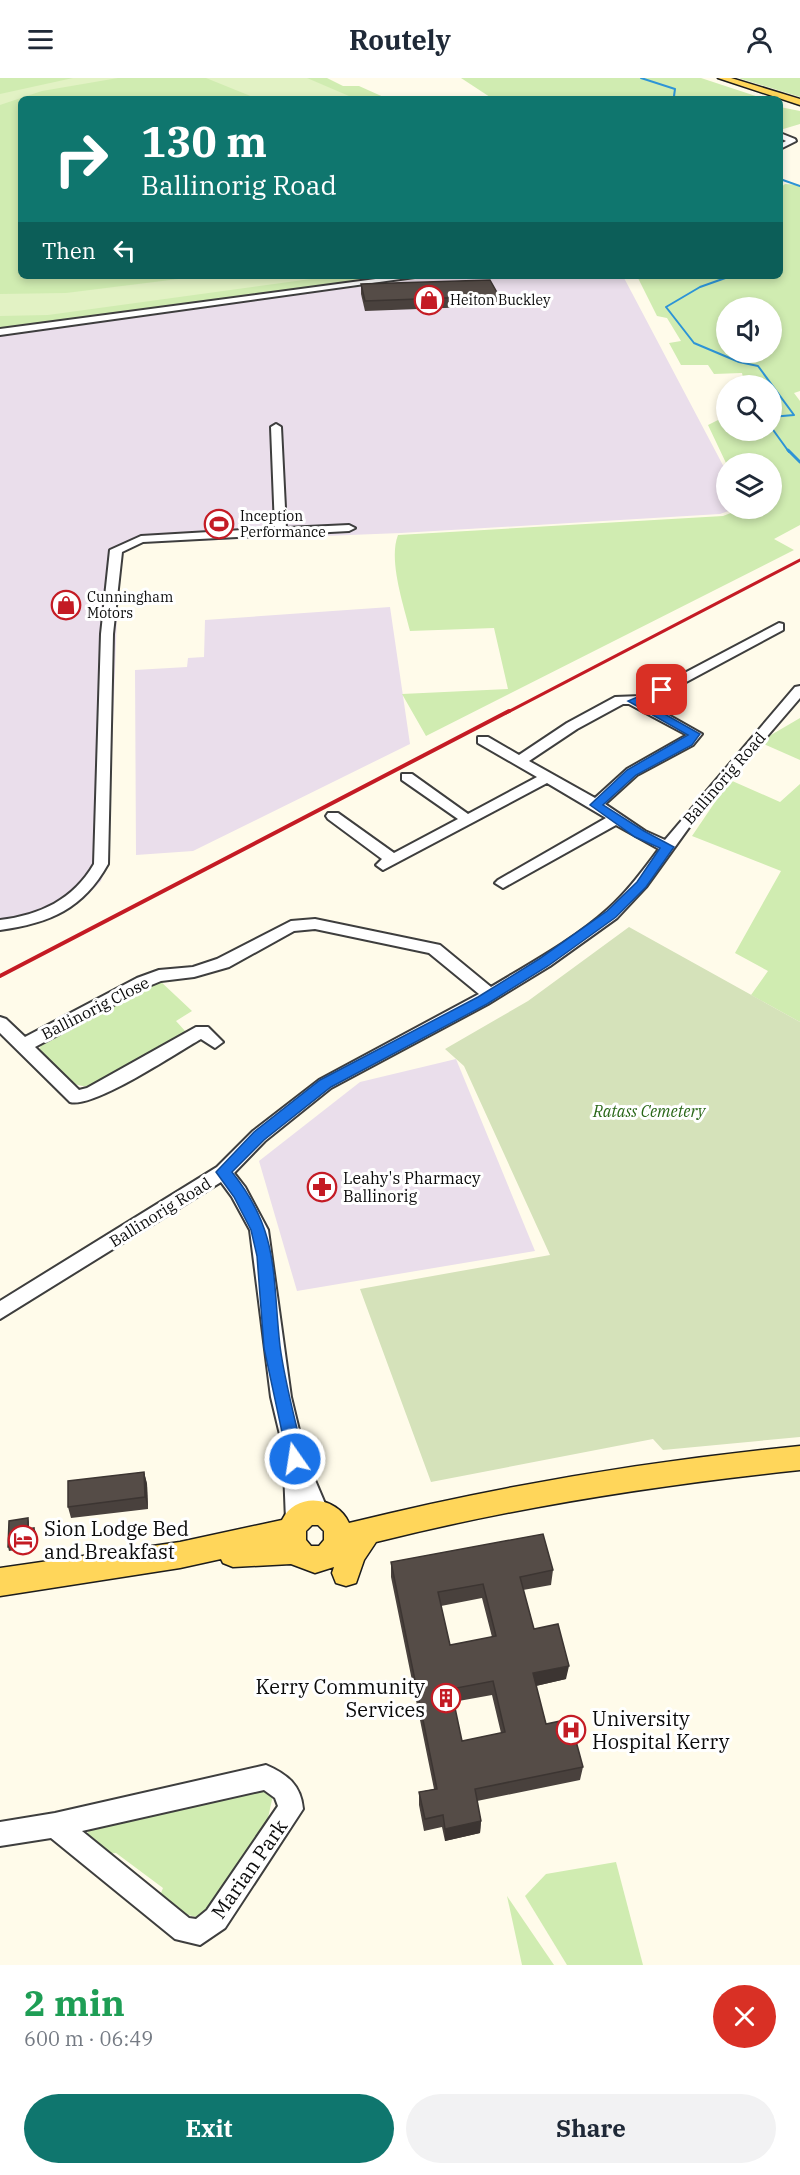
<!DOCTYPE html>
<meta charset="utf-8">
<style>
body{margin:0;font-family:"IBM Plex Serif",serif;background:#f2f2f3;color:#1f2937;height:100vh;display:flex;flex-direction:column;font-size:22px;white-space:nowrap}
*{box-sizing:border-box;margin:0}
p{font-size:20px;color:#747a83}
.icon{flex:none;width:33px;height:33px;fill:none;stroke:currentColor;stroke-width:2;stroke-linecap:round;stroke-linejoin:round}
.map{position:relative;height:1887px;overflow:hidden}
.details{display:flex;flex-direction:column;background:#fff;flex:1}
.details>*{flex:none}
.banner{position:absolute;left:18px;top:18px;width:765px;height:183px;border-radius:9px;box-shadow:0 3px 9px #0003;background:#0f766e;color:#fff;overflow:hidden}
.buttons{position:absolute;left:716px;top:219px;display:grid;gap:12px}
.buttons a{display:grid;place-items:center;width:66px;height:66px;border-radius:50%;background:#fff;box-shadow:0 3px 9px #0003;font-size:30px}
.pin{position:absolute;display:grid;place-items:center;width:51px;height:51px;color:#fff;margin:-26px;border-radius:12px;box-shadow:0 3px 9px #0006}
.me{position:absolute;width:66px;margin:-33px;rotate:347deg;stroke-linejoin:round;filter:drop-shadow(0 0 4px #0008)}
.turn{display:flex;align-items:center;gap:21px;height:126px;padding:0 24px;font-size:27px}
.turn .icon{width:78px;height:78px;stroke-width:2.5}
.turn b{display:block;font-size:42px;line-height:51px}
.then{display:flex;align-items:center;height:57px;padding:0 24px;background:#0003;gap:12px;font-size:22px}
.round{display:grid;place-items:center;flex:none;width:63px;height:63px;border-radius:32px;background:#f2f2f3}
.overview{display:flex;align-items:center;justify-content:space-between;height:102px;padding:0 24px}
h1{font-size:36px;font-weight:700;line-height:45px;color:#1e9e55}
.button{display:flex;gap:12px;margin-top:auto;padding:12px 24px}
.button a{flex:1;height:69px;border-radius:36px;background:#0f766e;color:#fff;font-size:24px;font-weight:700;line-height:69px;text-align:center}
.button a+a{background:#f2f2f3;color:#1f2937}
header{display:flex;justify-content:space-between;align-items:center;height:78px;padding:0 24px;background:#fff;font-size:27px;font-weight:700}
.map>svg:first-child{display:block}
</style>
<header><svg class="icon" aria-label="menu" viewBox="0 0 24 24"><path d="M4 6h16M4 12h16M4 18h16"/></svg>Routely<svg class="icon" aria-label="person" viewBox="0 0 24 24"><circle cx="12" cy="8" r="4"/><path d="M4 21q1-7 8-7t8 7"/></svg></header>
<div class="map">
<svg width="800" height="1887" viewBox="0 0 800 1887">
<rect width="100%" height="100%" fill="#fffbea"/>
<!-- industrial -->
<g fill="#eadeeb">
<polygon points="439,198 623,198 726,393 726,430 734,431 720,436 401,455 141,465 125,473 119,483 108,784 101,803 84,821 58,836 26,847 0,849 0,256"/>
<polygon points="390,529 410,666 193,773 136,777 135,592 187,589 188,580 204,579 205,542"/>
<polygon points="456,981 535,1173 297,1213 259,1083 360,1004"/>
</g>
<!-- green -->
<g fill="#d0ecb1" fill-rule="evenodd">
<polygon points="0,0 327,0 343,8 359,8 388,21 21,21 21,198 390,198 0,252"/>
<polygon points="461,0 701,0 765,21 493,21"/>
<polygon points="738,0 800,0 800,19"/>
<polygon points="780,29 800,33 800,46 780,52 782,36"/>
<path d="M785 106 800 107V313L794 315 800 323V447L774 461 794 472 426 658 402 616 508 611 494 550 410 553C404 528 388 482 398 457L723 438 741 431 771 430V386L726 385 708 347 726 338V352H771V308L731 307 744 304 742 295 714 296 708 287H681L669 265 681 263 667 240 657 238 637 198H780V110ZM726 230H771V274H726Z"/>
<polygon points="800,640 800,682 759,664"/>
<polygon points="730,702 780,724 800,706 800,944 751,917 768,893 735,875 781,793 692,758"/>
<path d="M159 902 192 933 176 943 186 954 91 1008C67 1011 54 989 39 973L42 964Z"/>
<polygon points="262,1708 273,1717 265,1754 211,1832 196,1839 173,1833 159,1820 163,1810 116,1775 102,1776 86,1757 91,1750"/>
<polygon points="616,1784 643,1887 567,1887 525,1818 546,1796"/>
<polygon points="507,1818 554,1887 522,1887"/>
</g>
<!-- cemetery -->
<polygon fill="#d5e2ba" points="629,849 800,944 800,1359 663,1372 653,1361 431,1404 360,1211 550,1177 464,988 445,971 528,923"/>
<!-- pitch -->
<g fill="#e2f2c4">
<polygon points="73,0 118,0 42,13 0,27 0,16"/>
<polygon points="206,0 307,0 356,21 258,21"/>
<polygon points="202,198 333,198 48,237 0,238 0,216 66,215"/>
</g>
<g fill="none" stroke-linecap="round" stroke-linejoin="round">
<!-- stream-far1 -->
<g stroke="#2d94d6" stroke-width="2">
<polyline points="641,0 675,11 674,18 678,21"/>
<polyline points="780,101 800,108"/>
<polyline points="731,198 700,209 666,229 694,265 739,284 758,288 794,337 771,339"/>
<polyline points="771,349 789,374"/>
</g>
<!-- stream -->
<polyline stroke="#2d94d6" stroke-width="3" points="788,372 800,384"/>
<!-- minor casing -->
<g stroke="#3e3e3e" stroke-width="4">
<g id="minor">
<polygon points="780,55 795,61 796,63 780,71 780,66 786,63 780,60"/>
<polygon points="398,198 422,198 0,257 0,251"/>
<path d="M276 346 281 349 286 450 349 447 355 450 349 453 143 464 122 474 113 556 108 786C83 831 50 845 0 852V842C40 837 73 822 94 786L101 556 110 472 141 458 275 450 271 349Z"/>
<path d="M779 545 783 546V552L647 625 702 656 693 667 637 697 605 726 645 753 665 762 795 609 800 608V620L690 748 646 809 617 840 550 888 488 926 331 1010 265 1063 234 1095 245 1109 268 1152 291 1319 306 1381 329 1435 326 1442 318 1445 310 1442 308 1436 305 1450 297 1453 289 1450 286 1443 284 1391 287 1386 271 1319 250 1152 232 1119 221 1104 0 1241V1223L217 1089 253 1053 319 1002 479 916 429 875 315 851 294 853 229 889 194 899 161 903 149 908 35 969 79 1012 87 1010 196 949H208L223 964 215 970 201 961C176 975 93 1031 70 1024L0 955V939L6 941 25 959 137 900 159 892 193 889 217 881 291 843 315 841 440 867 491 909C529 886 575 861 608 831 628 813 643 792 659 771L616 747 503 810 495 805 498 802 606 740 547 705 383 792 376 787 382 781 328 741 326 738 328 735H338L394 775 458 741 402 702V696H412L468 736 537 699 478 665V659H488L519 677 567 645 615 619 641 618ZM623 626H629L687 657 627 691 595 720 529 683 577 651Z"/>
<path d="M266 1687C287 1696 301 1707 303 1731L225 1850 200 1867 175 1861 51 1760 0 1768V1744L55 1735ZM264 1712 275 1720 278 1728 207 1832 196 1841 189 1840 82 1753Z"/>
</g>
</g>
<!-- major casing -->
<g stroke="#1c1c1c" stroke-width="3">
<g id="major">
<polygon points="718,0 731,0 800,21 800,27"/>
<path d="M800 1368V1392C657 1407 515 1429 376 1464L364 1482 356 1505 346 1508 336 1505 332 1495 334 1489 315 1495 291 1486 233 1489 223 1485 221 1481 180 1490 0 1518V1490L180 1464 282 1442C296 1413 337 1418 349 1445 498 1408 648 1383 800 1368ZM312 1447H318L324 1453V1462L319 1468H311L306 1462V1453Z"/>
</g>
</g>
<!-- minor -->
<use href="#minor" fill="#fff" fill-rule="evenodd"/>
<!-- major -->
<use href="#major" fill="#ffd65a" fill-rule="evenodd"/>
<!-- rail-far1 -->
<polyline stroke="#c41b24" stroke-width="3" points="506,635 800,482"/>
<!-- rail -->
<polyline stroke="#c41b24" stroke-width="4" points="0,898 509,633"/>
</g>
<!-- wall -->
<g fill="#49413d" fill-rule="evenodd">
<polygon points="361,206 499,218 498,228 365,233 361,216"/>
<polygon points="144,1394 147,1406 148,1431 71,1440 68,1429"/>
<polygon points="28,1440 29,1444 29,1451 36,1454 35,1469 9,1473 8,1469"/>
<path d="M391 1484 553 1492 551 1507 523 1512 534 1551 566 1601 536 1608 546 1646 583 1689 580 1702 477 1723 481 1743 480 1755 445 1763 442 1749 424 1753 419 1727V1714L434 1711 391 1499ZM482 1520 492 1559 450 1567 441 1528ZM492 1617 501 1655 462 1663 453 1624Z"/>
</g>
<!-- shaded-wall -->
<g fill="#3c3532">
<polygon points="144,1394 147,1406 148,1431 145,1419"/>
<polygon points="34,1450 36,1454 35,1469 34,1466"/>
<polygon points="569,1588 566,1601 531,1609 533,1595"/>
<polygon points="481,1743 480,1755 445,1763 445,1751"/>
</g>
<!-- building -->
<g fill="#554c47" stroke="#3c3532" stroke-width="1.5" fill-rule="evenodd">
<polygon points="490,202 499,218 365,223 361,206"/>
<polygon points="144,1394 145,1419 68,1429 68,1403"/>
<polygon points="28,1440 28,1451 34,1450 34,1466 8,1469 9,1443"/>
<path d="M543 1456 553 1492 520 1499 534 1551 558 1546 569 1588 533 1595 546 1646 570 1641 583 1689 475 1711 481 1743 445 1751 443 1737 425 1741 419 1714 437 1711 391 1484ZM483 1506 496 1558 450 1567 438 1514ZM493 1603 505 1654 462 1663 451 1611Z"/>
</g>
<!-- route -->
<path fill="#1a73e8" stroke="#114b97" stroke-width="1.5" d="M658 610 668 612 645 625 700 656 692 667 636 697 603 727 644 753 674 769 646 809 616 839 548 888 487 926 331 1009 264 1062 232 1094C280 1154 272 1197 280 1268 285 1306 296 1344 304 1381L301 1387 295 1389 289 1387 264 1270 257 1178 251 1152 234 1119 216 1094 254 1054 320 1002 478 919 539 881 607 833 637 804 660 770 635 759 590 727 627 692 688 657 628 623Z"/>
<!-- icons -->
<defs>
<g id="shop-ring" transform="scale(1.5)"><circle r="9.5" fill="#fff" stroke="#c41b24" stroke-width="1.5"/><path d="M-5-2.5h2.3a2.7 3.5 0 0 1 5.4 0H5L5.5 6h-11ZM-1.5-2.5h3a1.5 2.3 0 0 0-3 0Z" fill="#c41b24"/></g>
<g id="stadium-ring" transform="scale(1.5)"><circle r="9.5" fill="#fff" stroke="#c41b24" stroke-width="1.5"/><path d="M0-5a6.5 5 0 1 0 0 10a6.5 5 0 1 0 0-10ZM-3.5-1.8h7v3.6h-7Z" fill="#c41b24"/></g>
<g id="pharmacy-ring" transform="scale(1.5)"><circle r="9.5" fill="#fff" stroke="#c41b24" stroke-width="1.5"/><path d="M-2-6h4v4h4v4h-4v4h-4v-4h-4v-4h4Z" fill="#c41b24"/></g>
<g id="hotel-ring" transform="scale(1.5)"><circle r="9.5" fill="#fff" stroke="#c41b24" stroke-width="1.5"/><path d="M-6-4.5h1.5V1H6V5H4.5V3h-9V5H-6ZM-4 0a1.8 1.8 0 1 1 3.6 0ZM.5 0V-2.5h3Q6-2.5 6 0Z" fill="#c41b24"/></g>
<g id="building-ring" transform="scale(1.5)"><circle r="9.5" fill="#fff" stroke="#c41b24" stroke-width="1.5"/><path d="M-4-6H4V6H1V3H-1V6H-4ZM-2.5-4.3h1.7v1.8h-1.7ZM.8-4.3h1.7v1.8H.8ZM-2.5-1h1.7V.8h-1.7ZM.8-1h1.7V.8H.8Z" fill="#c41b24"/></g>
<g id="hospital-ring" transform="scale(1.5)"><circle r="9.5" fill="#fff" stroke="#c41b24" stroke-width="1.5"/><path d="M-5-5h3v3.5h4V-5h3V5h-3V1.5h-4V5h-3Z" fill="#c41b24"/></g>
</defs>
<g fill-rule="evenodd">
<use href="#shop-ring" x="429" y="222"/>
<use href="#stadium-ring" x="219" y="446"/>
<use href="#shop-ring" x="66" y="527"/>
<use href="#pharmacy-ring" x="322" y="1109"/>
<use href="#hotel-ring" x="23" y="1462"/>
<use href="#building-ring" x="446" y="1620"/>
<use href="#hospital-ring" x="571" y="1652"/>
</g>
<g text-anchor="middle" dominant-baseline="central" stroke-width="6" stroke-linejoin="round" paint-order="stroke">
<!-- far-poi labels -->
<g font-size="14" fill="#0b0b0b" stroke="#fff" text-anchor="start">
<text x="450" y="222">Heiton Buckley</text>
<text x="240" y="438">Inception<tspan x="240" dy="16">Performance</tspan></text>
<text x="87" y="519">Cunningham<tspan x="87" dy="16">Motors</tspan></text>
</g>
<!-- street labels -->
<g font-size="16" fill="#0b0b0b" stroke="#fff">
<text transform="translate(724 700) rotate(-49)">Ballinorig Road</text>
<text transform="translate(95 930) rotate(-27)">Ballinorig Close</text>
<text transform="translate(160 1134) rotate(-32)">Ballinorig Road</text>
</g>
<!-- park labels -->
<g font-size="16" font-style="italic" fill="#296718" stroke="#fff">
<text x="649" y="1033">Ratass Cemetery</text>
</g>
<!-- poi labels -->
<g font-size="16" fill="#0b0b0b" stroke="#fff" text-anchor="start">
<text x="343" y="1100">Leahy's Pharmacy<tspan x="343" dy="18">Ballinorig</tspan></text>
</g>
<!-- near-poi labels -->
<g font-size="20" fill="#0b0b0b" stroke="#fff" text-anchor="start">
<text x="44" y="1450">Sion Lodge Bed<tspan x="44" dy="23">and Breakfast</tspan></text>
<text x="425" y="1608" text-anchor="end">Kerry Community<tspan x="425" dy="23">Services</tspan></text>
<text x="592" y="1640">University<tspan x="592" dy="23">Hospital Kerry</tspan></text>
</g>
<!-- near-street labels -->
<g font-size="20" fill="#0b0b0b" stroke="#fff">
<text transform="translate(249 1791) rotate(-55)">Marian Park</text>
</g>
</g>
</svg>
<div class="buttons">
<a><svg class="icon" aria-label="sound" viewBox="0 0 24 24"><path d="M4 9h4l5-4v14l-5-4H4zM17 9q2 3 0 6"/></svg></a>
<a><svg class="icon" aria-label="search" viewBox="0 0 24 24"><circle cx="10" cy="10" r="6"/><path d="M15 15l6 6"/></svg></a>
<a><svg class="icon" aria-label="layers" viewBox="0 0 24 24"><path d="M12 4l9 5-9 5-9-5zM3 14l9 5 9-5"/></svg></a>
</div>
<div class="pin" style="left:662px;top:612px;background:#d93025"><svg class="icon" aria-label="arrive" viewBox="0 0 24 24"><path d="M6 21V4h12l-3 4 3 4H6"/></svg></div>
<svg class="me" style="left:295px;top:1381px" viewBox="-20 -20 40 40"><circle r="17" fill="#1a73e8" stroke="#fff" stroke-width="3"/><path d="M0-11L8 9 0 5-8 9z" fill="#fff"/></svg>
<div class="banner">
<div class="turn"><svg class="icon" aria-label="right" viewBox="0 0 24 24"><path d="M7 20v-9h11M14 6l5 5-5 5"/></svg><div><b>130 m</b>Ballinorig Road</div></div>
<div class="then">Then<svg class="icon" aria-label="left" viewBox="0 0 24 24"><path d="M17 20v-9H6M10 6l-5 5 5 5"/></svg></div>
</div>
</div>
<section class="details">
<div class="overview"><div><h1>2 min</h1><p>600 m · 06:49</p></div><a class="round" style="background:#d93025;color:#fff"><svg class="icon" aria-label="close" viewBox="0 0 24 24"><path d="M6 6l12 12M18 6L6 18"/></svg></a></div>
<div class="button"><a>Exit</a><a>Share</a></div>
</section>
